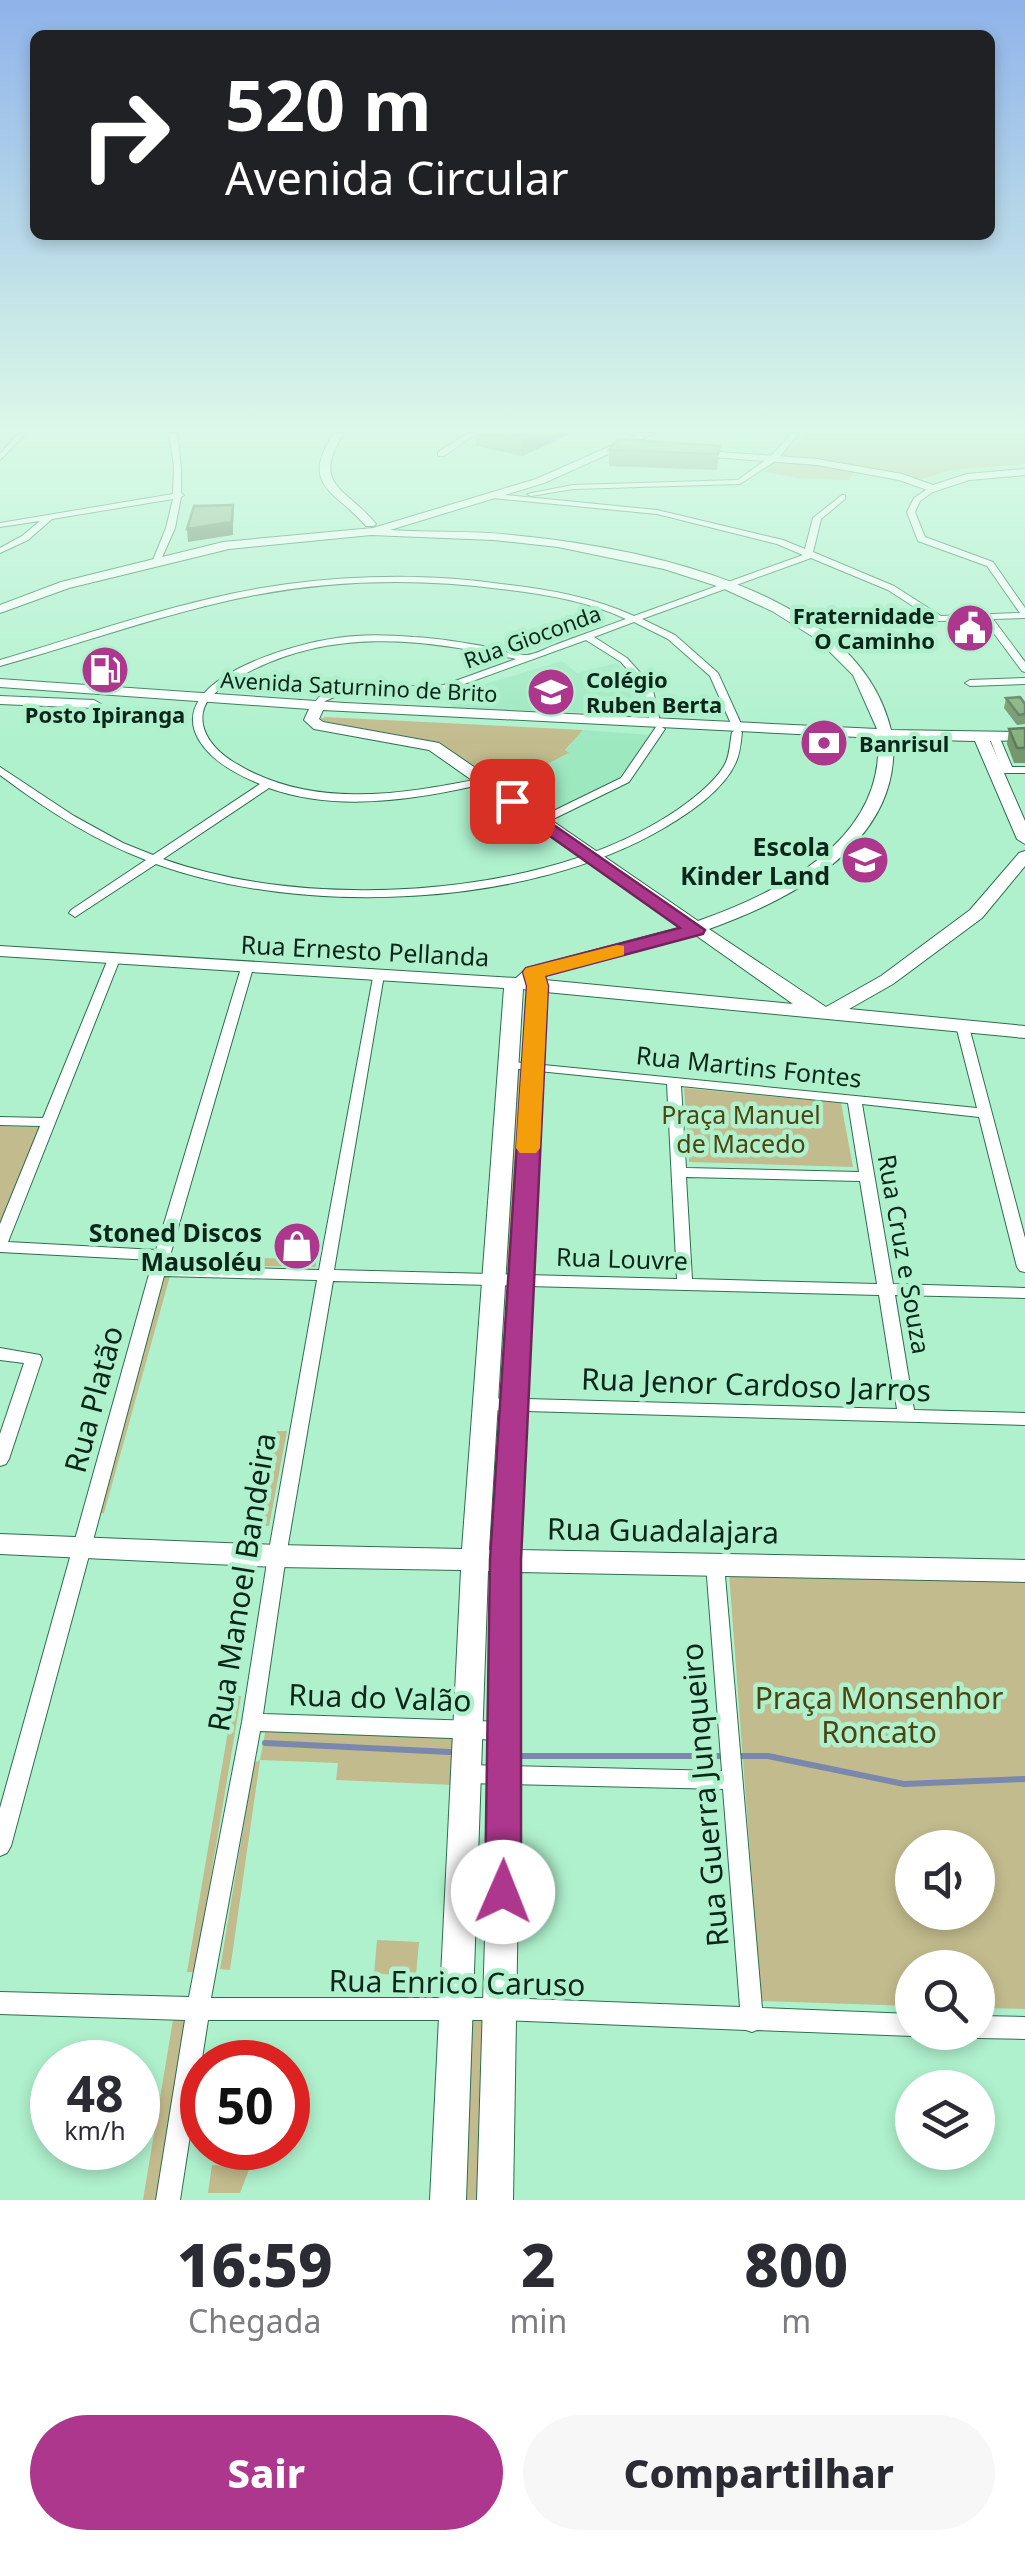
<!DOCTYPE html>
<html lang="pt">
<meta charset="utf-8">
<style>
body{margin:0;font-family:"Noto Sans",sans-serif;background:#f7f7f7;color:#2b2b33;height:100vh;display:flex;flex-direction:column;font-size:38px;white-space:nowrap}
*{box-sizing:border-box;margin:0}
p{font-size:32px;color:#7c7c81}
.icon{flex:none;width:55px;height:55px;fill:none;stroke:currentColor;stroke-width:2;stroke-linecap:round;stroke-linejoin:round}
.map{position:relative;height:2200px;overflow:hidden}
.sheet{display:flex;flex-direction:column;background:#fff;flex:1}
.sheet>*{flex:none}
.guide{position:absolute;left:30px;top:30px;width:965px;height:210px;border-radius:15px;box-shadow:0 5px 15px #0003;background:#202124;color:#fff;overflow:hidden}
.tools{position:absolute;left:895px;top:1830px;display:grid;gap:20px}
.tools a{display:grid;place-items:center;width:100px;height:100px;border-radius:50%;background:#fff;box-shadow:0 5px 15px #0003;font-size:50px}
.speed{position:absolute;left:30px;top:2040px;display:flex;gap:20px;font-size:50px;font-weight:700;text-align:center}
.speed>*{display:grid;place-content:center;width:130px;height:130px;border-radius:50%;background:#fff;box-shadow:0 5px 15px #0003;line-height:1}
.speed small{font-size:25px;font-weight:400}
.speed .limit{border:15px solid #d22;background:#fff;color:#111}
.pin{position:absolute;display:grid;place-items:center;width:85px;height:85px;color:#fff;margin:-42px;border-radius:20px;box-shadow:0 5px 15px #0006}
.me{position:absolute;width:110px;margin:-55px;rotate:1deg;stroke-linejoin:round;filter:drop-shadow(0 0 8px #0008)}
.turn{display:flex;align-items:center;gap:35px;height:210px;padding:0 30px;font-size:45px}
.turn .icon{width:130px;height:130px;stroke-width:2.5}
.turn b{display:block;font-size:70px;line-height:85px}
.eta{display:flex;justify-content:space-evenly;align-items:center;height:170px;text-align:center}
.eta b{font-size:60px;font-weight:800;line-height:70px}
.button{display:flex;gap:20px;margin-top:auto;padding:20px 30px}
.button a{flex:1;height:115px;border-radius:60px;background:#ae378e;color:#fff;font-size:40px;font-weight:800;line-height:115px;text-align:center}
.button a+a{background:#f7f7f7;color:#2b2b33}
.map>svg:first-child{display:block}
</style>
<div class="map">
<svg width="1025" height="2200" viewBox="0 0 1025 2200">
<rect width="100%" height="100%" fill="#aff1cd"/>
<!-- built -->
<g fill="#9ee8c0">
<polygon points="562,661 577,673 617,663 642,688 648,715 453,708 445,696"/>
<polygon points="583,730 651,735 624,775 541,816 501,788 568,754 565,751"/>
</g>
<!-- green -->
<g fill="#c2bb8d" fill-rule="evenodd">
<polygon points="807,433 1025,433 1025,464 952,470 921,479 860,466 849,480 799,478 764,472"/>
<polygon points="325,717 583,730 565,750 569,753 501,788 433,741 322,725 318,720"/>
<polygon points="512,1067 528,1067 514,1270 498,1270"/>
<polygon points="684,1088 841,1103 853,1167 689,1162"/>
<polygon points="0,1126 40,1127 1,1224 0,1223"/>
<polygon points="178,1257 316,1259 316,1267 176,1265"/>
<polygon points="165,1276 170,1276 104,1513 98,1514"/>
<polygon points="277,1431 287,1431 269,1526 259,1525"/>
<path d="M729 1573 1025 1580V2009L978 2008V1968H912V2006L761 2001ZM912 1848H978V1912H912Z"/>
<polygon points="234,1696 241,1696 195,1972 187,1972"/>
<polygon points="268,1717 459,1724 454,1785 336,1780 338,1763 260,1760 230,1970 220,1969 254,1763 260,1760"/>
<polygon points="377,1940 419,1942 416,1975 374,1974"/>
<polygon points="464,2014 488,2016 485,2200 455,2200"/>
<polygon points="190,2018 159,2200 143,2200 173,2020"/>
<polygon points="212,2165 250,2167 240,2193 208,2193"/>
</g>
<g fill="none" stroke-linecap="round" stroke-linejoin="round">
<!-- stream -->
<g stroke="#7b88ae" stroke-width="6">
<polyline points="265,1743 450,1752"/>
<polyline points="522,1756 722,1756"/>
<polyline points="737,1756 768,1756 904,1784 1025,1779"/>
</g>
<!-- street casing -->
<g stroke="#2d6e4f" stroke-width="2">
<g id="street">
<polygon points="19,433 26,433 0,460 0,454"/>
<polygon points="169,433 177,433 181,467 181,493 184,495 181,497 175,528 160,562 153,560 166,528 173,499 52,519 28,540 0,553 0,548 22,536 40,521 0,527 0,523 173,494 174,467"/>
<polygon points="468,433 477,433 444,456 438,456 438,452"/>
<polygon points="792,433 799,433 777,460 740,484 573,489 531,496 527,494 573,485 738,480 771,456"/>
<path d="M930 487 937 489 920 501 915 512 925 537 993 562 1025 608V618L993 619 1025 662V672L1022 671 984 620 936 621 888 590 811 558 642 619 675 635 718 673 742 726 737 729 742 732C741 742 740 753 736 762 724 790 689 813 664 828 528 908 303 917 156 864L75 917 69 913 71 910 146 860C93 840 45 809 0 775V767L74 816 123 843 153 855 260 784C238 775 212 762 199 740 163 679 297 643 337 638 362 634 388 635 413 637 439 638 464 643 489 647 500 650 515 656 526 655 535 655 546 648 555 645 578 636 602 628 626 619 587 601 543 594 501 589 418 578 332 580 250 596 165 613 83 643 0 666V660C95 632 190 597 288 584 358 575 431 574 501 584 546 589 593 597 634 616L803 555 777 544 657 514 492 498V494H495L657 510 783 540 805 549 813 518 842 495H845V499L821 519 813 552 894 586 941 616 1020 613 987 566 918 541 907 512 914 498ZM634 622 668 639 710 676 732 726 737 729 732 732C730 742 730 753 726 762 716 784 679 810 658 822 527 899 306 910 163 859L269 788C338 813 419 799 488 783L489 781 484 778C400 795 308 810 232 761 216 751 199 733 203 712 206 695 227 684 241 676 329 627 421 638 516 659L444 685 334 690 319 697 312 706 317 709 320 708 325 701 339 695 445 691 586 640 621 662 644 689 650 722 655 725 660 722 652 686 627 658 594 637Z"/>
<polygon points="1025,678 1025,684 970,686 965,683 970,680"/>
<polygon points="660,726 665,729 629,782 545,823 537,823 537,819 621,778 656,727"/>
<polygon points="994,733 999,736 1012,767 1025,767 1025,773 996,773 996,769 1001,768 989,736"/>
<path d="M114 955 120 959 8 1242 156 1250 241 968 247 964 253 968 167 1266 319 1270 374 972H382L384 975 334 1270 677 1279 667 1084 509 1068 504 1067 502 1064 504 1061 977 1108 956 1026 958 1023H968L1025 1238V1272L1020 1271 1017 1267 979 1117 862 1104 893 1284 1025 1288V1298L895 1295 914 1410 1025 1413V1425L486 1410 480 1408 478 1404 480 1400 486 1398 897 1409 879 1295 333 1281 286 1556 263 1714 505 1722 512 1725 515 1731 512 1737 505 1740 260 1731 211 1998H500L740 2007 723 1789 467 1783 460 1780 457 1774 460 1768 467 1765 722 1771 706 1564 709 1559 715 1557 721 1559 724 1564 762 2008 912 2014V2032L920 2033 912 2036 757 2030 752 2032 746 2030 500 2020H208L180 2200H156L185 2020 0 2014V1992L189 1997 242 1722 268 1556 317 1280 164 1276 11 1846 7 1853 0 1856V1808L153 1260 0 1252V1224L40 1126 0 1125V1117L43 1118 108 959ZM681 1086 848 1103 859 1172 686 1168ZM686 1177 860 1181 877 1284 692 1279Z"/>
<polygon points="0,1348 40,1355 42,1359 9,1459 6,1464 0,1466 0,1434 24,1363 0,1360"/>
<polygon points="978,2016 1025,2017 1025,2039 978,2038 970,2035 969,2032 978,2032"/>
</g>
</g>
<!-- secondary casing -->
<g stroke="#2d6e4f" stroke-width="2">
<g id="secondary">
<path d="M334 433H344C310 486 346 487 376 524L374 526H366C335 490 299 486 334 433Z"/>
<path d="M640 433H655L544 483 390 530C431 533 472 530 512 535 635 547 857 587 891 730L1025 732V740L990 741 1025 821V844L1017 839 975 741 893 739C901 843 793 899 709 929L826 1007 881 976 970 910 1019 853 1025 851V866L982 918 893 984 849 1009 1025 1026V1038L546 992 519 1550 1025 1560V1582L518 1572 520 1775 513 2200H477L490 1775 492 1571H488L466 2200H430L461 1570 277 1567 0 1554V1534L277 1545 462 1549 504 988 0 956V946L516 978 527 968 682 927 429 750 314 729 304 720 309 709 0 687V679L345 703 877 729 853 675 818 640 772 611 720 587 664 569 558 547 493 540 371 535 229 549 69 588 0 613V605L61 582 223 542 373 528 536 479ZM323 710 878 738C885 840 780 892 698 921L439 743 323 722 319 719ZM694 934 793 1004 545 980 543 976ZM523 989 528 990 492 1550H489Z"/>
<polygon points="692,450 817,459 902,474 933,485 967,474 1025,469 1025,475 969,480 933,492 899,480 817,465 688,455 688,451"/>
<polygon points="0,696 94,700 101,704 94,708 0,704"/>
</g>
</g>
<!-- street -->
<use href="#street" fill="#fff" fill-rule="evenodd"/>
<!-- secondary -->
<use href="#secondary" fill="#fff" fill-rule="evenodd"/>
</g>
<!-- wall -->
<g fill="#74976d">
<polygon points="476,433 572,433 522,456 476,446"/>
<polygon points="720,446 717,470 609,466 609,450"/>
<polygon points="1006,698 1025,704 1025,724 1017,725 1004,708"/>
<polygon points="1025,728 1025,763 1014,763 1007,744 1009,729"/>
</g>
<!-- shaded-wall -->
<g fill="#5e7b59">
<polygon points="522,433 572,433 522,456"/>
<polygon points="233,505 233,535 188,542 187,529"/>
</g>
<!-- building -->
<g fill="#87b07f" stroke="#5e7b59" stroke-width="2.5">
<polygon points="618,439 720,446 718,454 609,450"/>
<polygon points="233,505 232,522 187,529 194,506"/>
<polygon points="1020,697 1025,704 1025,714 1019,715 1006,698"/>
<polygon points="1025,728 1025,748 1017,748 1009,729"/>
</g>
<!-- sky -->
<linearGradient id="sky" x2="0" y2="1"><stop stop-color="#8fb3ea"/><stop offset="0.58" stop-color="#dbf9e8"/><stop offset="1" stop-color="#dbf9e8" stop-opacity="0"/></linearGradient>
<rect width="1025" height="741" fill="url(#sky)"/>
<!-- route -->
<polygon fill="#ae378e" stroke="#71245c" stroke-width="2.5" points="512,796 705,930 703,934 545,976 548,986 521,1560 521,1892 515,1904 503,1909 490,1904 485,1892 490,1560 527,986 523,972 526,968 680,928 506,805 503,801"/>
<!-- slow -->
<polygon fill="#f59e0b" points="617,945 624,946 624,955 545,976 548,986 540,1148 536,1153 520,1153 516,1148 527,986 523,972 526,968"/>
<!-- icons -->
<defs>
<g id="civic-disc" transform="scale(2.5)"><circle r="9.5" fill="#ae378e" stroke="#aff1cd"/><path d="M-.6-6.5H3V-4.5H.6V-3L4-1V1h2V6H-6V1h2V-1L-.6-3ZM-1.2 2.5V6h2.4V2.5Z" fill="#fff"/></g>
<g id="fuel-disc" transform="scale(2.5)"><circle r="9.5" fill="#ae378e" stroke="#aff1cd"/><path d="M-5.5-6h7V0h2V4h1.3V-2.5L3-4.5l.8-.8L6-3V5H2.5V1h-1V6h-7ZM-4.2-4.7v3.2H.2V-4.7Z" fill="#fff"/></g>
<g id="school-disc" transform="scale(2.5)"><circle r="9.5" fill="#ae378e" stroke="#aff1cd"/><path d="M0-5L7-2L0 1L-7-2ZM-4 1L0 2.5L4 1V4Q0 6-4 4Z" fill="#fff"/></g>
<g id="bank-disc" transform="scale(2.5)"><circle r="9.5" fill="#ae378e" stroke="#aff1cd"/><path d="M-6-4H6V4H-6ZM0-2.3a2.3 2.3 0 1 0 0 4.6a2.3 2.3 0 1 0 0-4.6Z" fill="#fff"/></g>
<g id="shop-disc" transform="scale(2.5)"><circle r="9.5" fill="#ae378e" stroke="#aff1cd"/><path d="M-5-2.5h2.3a2.7 3.5 0 0 1 5.4 0H5L5.5 6h-11ZM-1.5-2.5h3a1.5 2.3 0 0 0-3 0Z" fill="#fff"/></g>
</defs>
<g fill-rule="evenodd">
<use href="#civic-disc" x="970" y="628"/>
<use href="#fuel-disc" x="105" y="670"/>
<use href="#school-disc" x="551" y="692"/>
<use href="#bank-disc" x="824" y="743"/>
<use href="#school-disc" x="865" y="860"/>
<use href="#shop-disc" x="297" y="1246"/>
</g>
<g text-anchor="middle" dominant-baseline="central" stroke-width="9" stroke-linejoin="round" paint-order="stroke">
<!-- far-poi labels -->
<g font-size="22" font-weight="bold" fill="#0c271a" stroke="#aff1cd" text-anchor="start">
<text x="935" y="615" text-anchor="end">Fraternidade<tspan x="935" dy="25">O Caminho</tspan></text>
<text x="586" y="679">Colégio<tspan x="586" dy="25">Ruben Berta</tspan></text>
<text x="105" y="714" text-anchor="middle">Posto Ipiranga</text>
<text x="859" y="743">Banrisul</text>
</g>
<!-- far-street labels -->
<g font-size="22" fill="#0c271a" stroke="#aff1cd">
<text transform="translate(532 636) rotate(-20)">Rua Gioconda</text>
<text transform="translate(359 686) rotate(3)">Avenida Saturnino de Brito</text>
</g>
<!-- poi labels -->
<g font-size="25" font-weight="bold" fill="#0c271a" stroke="#aff1cd" text-anchor="end">
<text x="830" y="846">Escola<tspan x="830" dy="29">Kinder Land</tspan></text>
<text x="262" y="1232">Stoned Discos<tspan x="262" dy="29">Mausoléu</tspan></text>
</g>
<!-- street labels -->
<g font-size="25" fill="#0c271a" stroke="#aff1cd">
<text transform="translate(365 950) rotate(3)">Rua Ernesto Pellanda</text>
<text transform="translate(749 1066) rotate(6)">Rua Martins Fontes</text>
<text transform="translate(905 1254) rotate(80)">Rua Cruz e Souza</text>
<text transform="translate(622 1258) rotate(2)">Rua Louvre</text>
</g>
<!-- park labels -->
<g font-size="25" fill="#4d4410" stroke="#aff1cd">
<text x="741" y="1114">Praça Manuel<tspan x="741" dy="29">de Macedo</tspan></text>
</g>
<!-- near-street labels -->
<g font-size="30" fill="#0c271a" stroke="#aff1cd">
<text transform="translate(756 1384) rotate(2)">Rua Jenor Cardoso Jarros</text>
<text transform="translate(93 1399) rotate(-75)">Rua Platão</text>
<text transform="translate(663 1530) rotate(1)">Rua Guadalajara</text>
<text transform="translate(241 1582) rotate(-81)">Rua Manoel Bandeira</text>
<text transform="translate(380 1697) rotate(2)">Rua do Valão</text>
<text transform="translate(704 1795) rotate(-95)">Rua Guerra Junqueiro</text>
<text transform="translate(457 1982) rotate(1)">Rua Enrico Caruso</text>
</g>
<!-- near-park labels -->
<g font-size="30" fill="#4d4410" stroke="#aff1cd">
<text x="879" y="1697">Praça Monsenhor<tspan x="879" dy="34">Roncato</tspan></text>
</g>
</g>
</svg>
<div class="tools">
<a><svg class="icon" aria-label="sound" viewBox="0 0 24 24"><path d="M4 9h4l5-4v14l-5-4H4zM17 9q2 3 0 6"/></svg></a>
<a><svg class="icon" aria-label="search" viewBox="0 0 24 24"><circle cx="10" cy="10" r="6"/><path d="M15 15l6 6"/></svg></a>
<a><svg class="icon" aria-label="layers" viewBox="0 0 24 24"><path d="M12 4l9 5-9 5-9-5zM3 14l9 5 9-5"/></svg></a>
</div>
<div class="speed"><div>48<small>km/h</small></div><div class="limit">50</div></div>
<div class="pin" style="left:512px;top:801px;background:#d93025"><svg class="icon" aria-label="arrive" viewBox="0 0 24 24"><path d="M6 21V4h12l-3 4 3 4H6"/></svg></div>
<svg class="me" style="left:503px;top:1892px" viewBox="-20 -20 40 40"><circle r="19" fill="#fff"/><path d="M0-13L10 11 0 6-10 11z" fill="#ae378e"/></svg>
<div class="guide">
<div class="turn"><svg class="icon" aria-label="right" viewBox="0 0 24 24"><path d="M7 20v-9h11M14 6l5 5-5 5"/></svg><div><b>520 m</b>Avenida Circular</div></div>
</div>
</div>
<section class="sheet">
<div class="eta">
<div><b>16:59</b><p>Chegada</p></div>
<div><b>2</b><p>min</p></div>
<div><b>800</b><p>m</p></div>
</div>
<div class="button"><a>Sair</a><a>Compartilhar</a></div>
</section>
